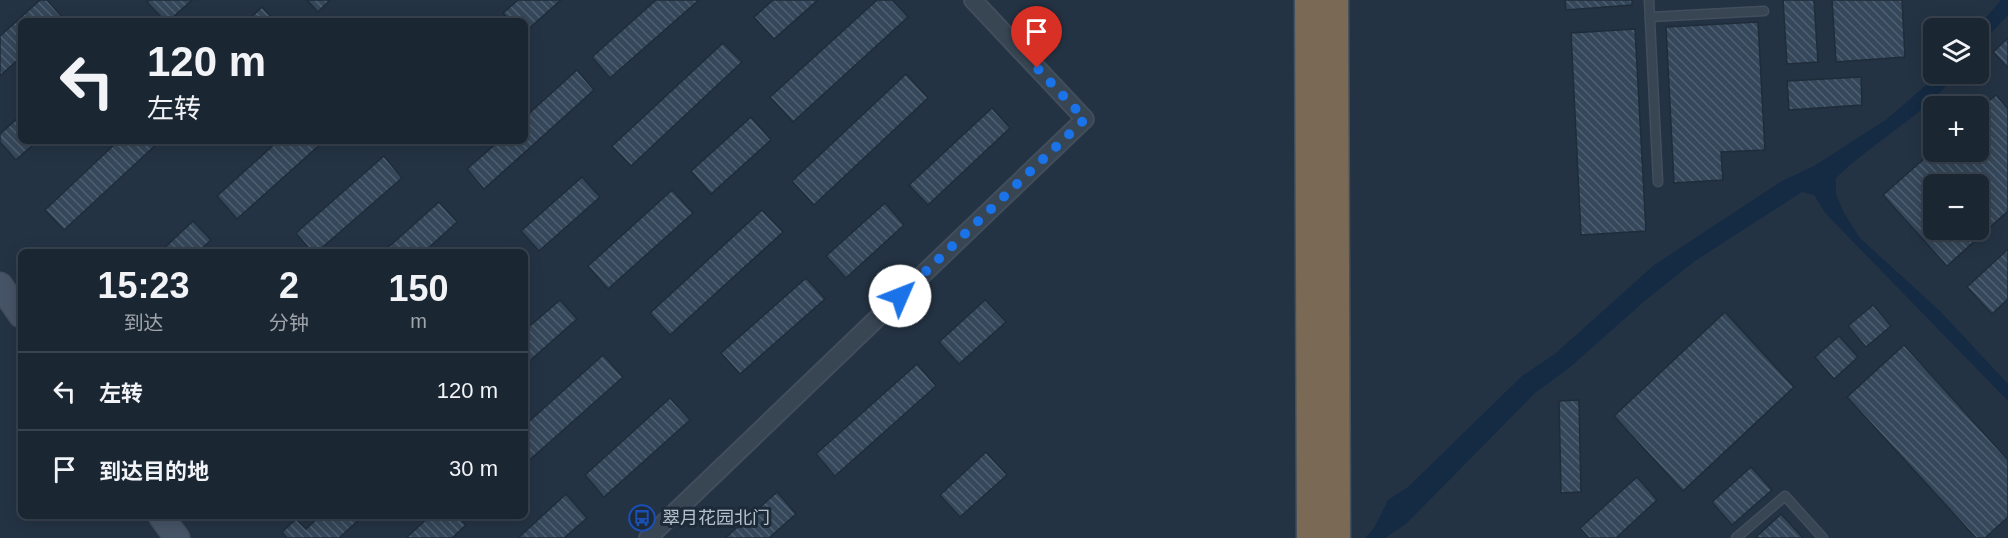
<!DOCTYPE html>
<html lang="zh">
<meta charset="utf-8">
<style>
body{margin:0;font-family:Arial,"Noto Sans SC",sans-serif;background:#28323f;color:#f1f3f6;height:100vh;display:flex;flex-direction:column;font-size:22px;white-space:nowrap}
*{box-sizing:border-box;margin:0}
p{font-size:20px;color:#a0a5ac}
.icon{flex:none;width:33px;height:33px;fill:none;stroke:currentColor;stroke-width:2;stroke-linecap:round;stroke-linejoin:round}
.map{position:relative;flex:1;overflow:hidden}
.drawer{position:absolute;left:18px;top:249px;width:510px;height:270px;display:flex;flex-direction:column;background:#1b2633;border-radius:9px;box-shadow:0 3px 15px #0003,0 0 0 2px #39434e}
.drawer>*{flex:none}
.top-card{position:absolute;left:18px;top:18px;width:510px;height:126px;border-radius:9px;box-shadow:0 3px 15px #0003,0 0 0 2px #39434e;background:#1b2633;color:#f1f3f6;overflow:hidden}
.buttons{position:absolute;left:1923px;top:18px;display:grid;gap:12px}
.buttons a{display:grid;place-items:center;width:66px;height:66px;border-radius:9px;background:#1b2633;box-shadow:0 3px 15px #0003,0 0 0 2px #39434e;font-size:30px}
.pin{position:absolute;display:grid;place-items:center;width:51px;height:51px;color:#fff;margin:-62px -26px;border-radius:50% 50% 50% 0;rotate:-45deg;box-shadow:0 0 6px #0007}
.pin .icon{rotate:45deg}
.me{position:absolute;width:66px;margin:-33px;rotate:46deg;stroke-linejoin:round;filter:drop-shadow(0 0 4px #0008)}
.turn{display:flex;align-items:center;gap:21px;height:126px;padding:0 30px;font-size:27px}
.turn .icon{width:78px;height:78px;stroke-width:2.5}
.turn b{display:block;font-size:42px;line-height:51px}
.eta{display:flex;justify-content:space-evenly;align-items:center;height:102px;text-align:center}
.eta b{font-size:36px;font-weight:700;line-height:42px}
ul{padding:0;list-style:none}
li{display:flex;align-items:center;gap:18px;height:78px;padding:0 30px;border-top:2px solid #39434e}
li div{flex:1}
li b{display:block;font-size:22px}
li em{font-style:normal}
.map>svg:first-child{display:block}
</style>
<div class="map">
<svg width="2008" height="538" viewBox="0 0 2008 538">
<defs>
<pattern id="building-back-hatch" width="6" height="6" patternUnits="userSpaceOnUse" patternTransform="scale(1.5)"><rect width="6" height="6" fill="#35475a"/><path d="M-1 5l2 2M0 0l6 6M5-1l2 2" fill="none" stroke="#506070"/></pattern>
</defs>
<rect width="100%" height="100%" fill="#243344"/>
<!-- water -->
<g fill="#152b43">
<polygon points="2001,0 2008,0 2008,15 1979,46 1977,28"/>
<path d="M1939 74H1956C1925 115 1874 141 1836 178V194L1844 213 1860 238 1940 311 2008 384V401L1826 214 1814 195 1802 192 1695 261 1647 299 1569 368 1535 393 1406 524 1385 538H1365L1374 528 1388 500 1408 487 1522 376 1556 353 1654 265 1782 181 1814 166 1887 119Z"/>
</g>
<!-- building -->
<g fill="url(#building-back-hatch)" stroke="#1f2c3a" stroke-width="1.5" fill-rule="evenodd">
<polygon points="40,0 47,0 64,19 61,21 21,21 21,57 0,76 0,36"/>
<polygon points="149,0 192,0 169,21 165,21 147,2"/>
<polygon points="307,0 330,0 318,12"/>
<polygon points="518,0 561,0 525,32 525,21 510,21 503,13"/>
<polygon points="656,0 699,0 610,78 592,57"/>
<polygon points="773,0 818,0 774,39 754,17"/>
<polygon points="877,0 892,0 908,17 793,122 770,97"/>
<polygon points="1565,0 1632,0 1632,5 1566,10"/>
<polygon points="1783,0 1814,0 1818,62 1787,64"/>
<polygon points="1832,0 1902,0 1905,57 1836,62"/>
<polygon points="262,7 275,21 247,21"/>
<polygon points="1758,22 1765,150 1721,152 1723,180 1674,183 1666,27"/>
<polygon points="1635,29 1646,231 1581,235 1571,33"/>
<polygon points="2008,38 2008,68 1993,52"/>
<polygon points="723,43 742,62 631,166 612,146"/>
<polygon points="577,70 594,90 484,189 467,169 499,141 525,141 525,117"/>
<polygon points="906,74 928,98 814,205 792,181"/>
<polygon points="1861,77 1862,105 1789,110 1787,81"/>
<path d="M1996 95 2008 109V211L1947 266 1883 195 1934 150 1978 152V110ZM1934 184H1978V230H1934Z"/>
<polygon points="992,108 1010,128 928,205 909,185"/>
<polygon points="21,115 21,141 37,141 16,160 0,142 0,134"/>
<polygon points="751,117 771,140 711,194 691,171"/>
<polygon points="118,141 160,141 64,230 45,210"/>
<polygon points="278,141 324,141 237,219 217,196"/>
<polygon points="384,156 402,178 317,252 312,252 296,233"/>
<polygon points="582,177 600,197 539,251 521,231"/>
<polygon points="672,190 693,213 608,289 588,266"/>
<polygon points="439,202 457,222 424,252 383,252"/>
<polygon points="885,203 904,225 846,278 826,256"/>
<polygon points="762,210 783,232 670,335 650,313"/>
<polygon points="193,221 211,240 198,252 160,252"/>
<polygon points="2008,249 2008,299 1992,314 1967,287"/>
<polygon points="806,278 825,299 740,374 721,353"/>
<polygon points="560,300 577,319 525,365 525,330"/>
<polygon points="985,300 1006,322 959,364 939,342"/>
<polygon points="1873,305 1891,326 1866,347 1848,326"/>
<polygon points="1725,312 1794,387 1683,491 1614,416"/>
<polygon points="1839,336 1858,357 1834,379 1815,357"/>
<polygon points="1904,345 2008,460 2008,517 1985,538 1976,538 1847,397"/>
<polygon points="603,355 623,377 525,464 525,425"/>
<polygon points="917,364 936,386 835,476 816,454"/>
<polygon points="670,398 690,420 604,497 585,475"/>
<polygon points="1579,400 1581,492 1561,493 1559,401"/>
<polygon points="986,452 1007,475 960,517 940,495"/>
<polygon points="1751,467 1772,490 1732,525 1712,502"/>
<polygon points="1637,477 1657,500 1616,538 1589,538 1580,528"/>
<polygon points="777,492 796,514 769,538 725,538"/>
<polygon points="566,494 587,518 564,538 518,538"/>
<polygon points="1781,514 1803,538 1755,538"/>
<polygon points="320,516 363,516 339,538 287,538 282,532 296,519 306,529"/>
<polygon points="430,516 457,516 466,525 452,538 406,538"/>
</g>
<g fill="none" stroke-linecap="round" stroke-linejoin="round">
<!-- lane casing -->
<g stroke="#424e5c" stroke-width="11">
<g id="lane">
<polyline points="1649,0 1658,182"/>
<polyline points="1650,17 1764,11"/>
<polyline points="1736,538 1785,496 1823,538"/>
</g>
</g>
<!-- street casing -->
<g stroke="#424e5c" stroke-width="20">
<polyline id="street" points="648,538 1085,119 973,0"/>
</g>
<!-- secondary casing -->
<g stroke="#424e5c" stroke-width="27">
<g id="secondary">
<polyline points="0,285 21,315"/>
<polyline points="161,516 177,538"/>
</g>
</g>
<!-- highway casing -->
<g stroke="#43505d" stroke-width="33">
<g id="highway">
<polyline points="1310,0 1312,538"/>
<polyline points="1333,0 1335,538"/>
</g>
</g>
<!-- lane -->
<use href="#lane" stroke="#384553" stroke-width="8"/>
<!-- street -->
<use href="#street" stroke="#384553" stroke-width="16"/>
<!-- secondary -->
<use href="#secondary" stroke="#465467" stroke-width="24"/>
<!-- highway -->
<use href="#highway" stroke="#7a6954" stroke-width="30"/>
</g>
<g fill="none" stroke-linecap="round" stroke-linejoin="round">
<!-- route -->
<polyline stroke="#1a73e8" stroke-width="10" stroke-dasharray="0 18" points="900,296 1085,119 1037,68"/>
</g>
<!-- icons -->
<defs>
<g id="bus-ring" transform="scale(1.35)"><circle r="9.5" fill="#1d2a38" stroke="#1a4fb4" stroke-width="1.5"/><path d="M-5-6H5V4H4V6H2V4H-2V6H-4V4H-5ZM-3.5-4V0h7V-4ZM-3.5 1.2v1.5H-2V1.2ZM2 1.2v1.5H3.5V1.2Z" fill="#1a4fb4"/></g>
</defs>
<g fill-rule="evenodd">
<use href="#bus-ring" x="642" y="518"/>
</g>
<g text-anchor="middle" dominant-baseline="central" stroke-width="6" stroke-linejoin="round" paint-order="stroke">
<!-- poi labels -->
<g font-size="18" fill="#b5c0cd" stroke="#1d2a38" text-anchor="start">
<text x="662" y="518">翠月花园北门</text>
</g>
</g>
</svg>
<div class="buttons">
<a><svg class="icon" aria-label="layers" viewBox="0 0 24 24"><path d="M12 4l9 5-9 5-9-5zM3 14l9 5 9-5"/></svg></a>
<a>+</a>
<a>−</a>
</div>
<div class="pin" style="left:1037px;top:68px;background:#d93025"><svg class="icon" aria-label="arrive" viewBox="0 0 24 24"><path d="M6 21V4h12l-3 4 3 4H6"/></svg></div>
<svg class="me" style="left:900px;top:296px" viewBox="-20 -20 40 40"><circle r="19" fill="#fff"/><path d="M0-13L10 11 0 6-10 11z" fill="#1a73e8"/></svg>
<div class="top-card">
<div class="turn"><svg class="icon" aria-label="left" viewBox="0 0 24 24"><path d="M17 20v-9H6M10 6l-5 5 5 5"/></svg><div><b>120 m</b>左转</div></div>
</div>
<section class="drawer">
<div class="eta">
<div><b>15:23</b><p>到达</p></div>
<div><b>2</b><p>分钟</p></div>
<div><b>150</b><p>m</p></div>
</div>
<ul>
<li><svg class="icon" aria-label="left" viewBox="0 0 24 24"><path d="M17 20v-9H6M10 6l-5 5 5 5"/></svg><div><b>左转</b></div><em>120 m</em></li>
<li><svg class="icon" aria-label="arrive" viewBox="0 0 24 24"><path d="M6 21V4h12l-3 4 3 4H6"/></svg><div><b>到达目的地</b></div><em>30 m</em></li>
</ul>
</section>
</div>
